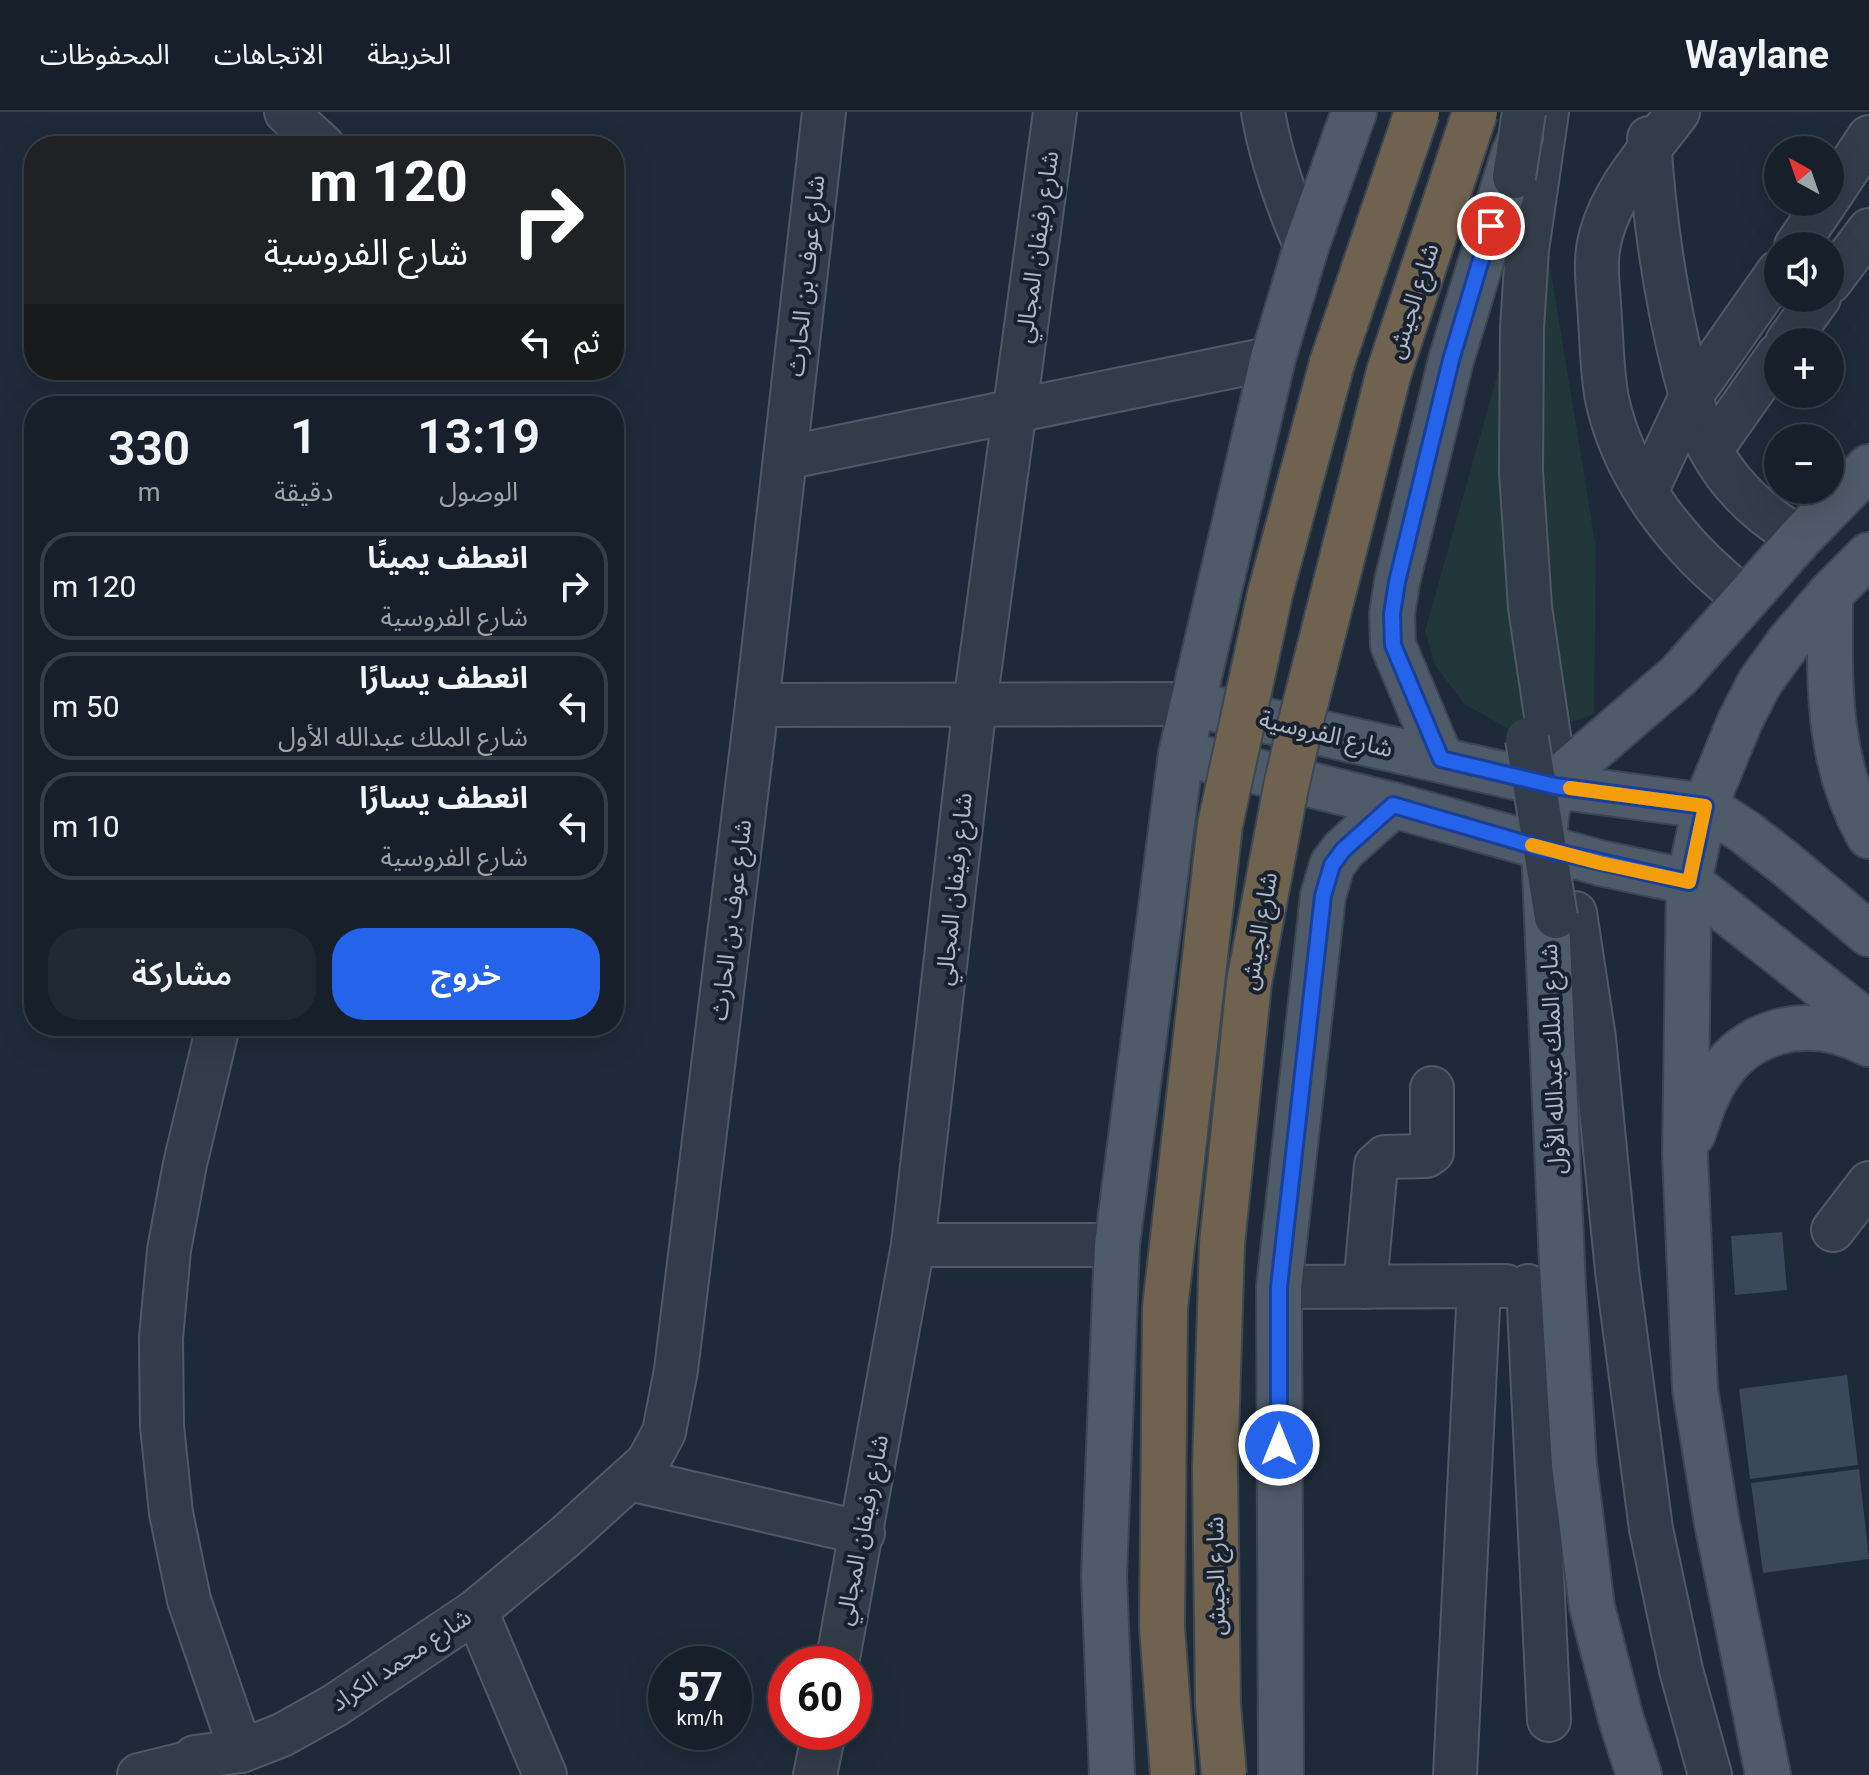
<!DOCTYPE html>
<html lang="ar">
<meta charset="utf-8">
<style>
body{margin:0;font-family:Roboto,"Noto Sans Arabic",sans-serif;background:#202832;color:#f1f3f6;direction:rtl;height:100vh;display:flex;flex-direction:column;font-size:30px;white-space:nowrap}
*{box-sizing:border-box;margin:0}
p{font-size:26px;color:#9ea3a8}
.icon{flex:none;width:44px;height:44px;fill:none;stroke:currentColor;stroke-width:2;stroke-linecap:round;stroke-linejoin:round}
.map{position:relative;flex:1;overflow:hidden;direction:ltr}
.sheet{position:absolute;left:24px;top:284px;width:600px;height:640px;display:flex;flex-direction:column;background:#17202a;border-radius:32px;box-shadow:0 8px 32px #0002,0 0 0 2px #363e47;direction:rtl}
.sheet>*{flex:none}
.top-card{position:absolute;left:24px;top:24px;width:600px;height:244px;border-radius:32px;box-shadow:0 8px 32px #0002,0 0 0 2px #363e47;direction:rtl;background:#202124;color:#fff;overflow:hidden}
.needle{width:52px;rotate:320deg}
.controls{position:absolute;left:1764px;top:24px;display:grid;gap:16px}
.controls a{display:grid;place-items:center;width:80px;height:80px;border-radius:50%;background:#17202a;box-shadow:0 8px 32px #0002,0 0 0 2px #363e47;font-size:40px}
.speed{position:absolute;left:648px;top:1534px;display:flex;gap:16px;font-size:40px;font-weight:700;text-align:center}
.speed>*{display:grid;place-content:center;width:104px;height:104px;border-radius:50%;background:#17202a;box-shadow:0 8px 32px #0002,0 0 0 2px #363e47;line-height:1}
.speed small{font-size:20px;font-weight:400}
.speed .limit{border:12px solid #d22;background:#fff;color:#111}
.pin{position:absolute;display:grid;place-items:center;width:68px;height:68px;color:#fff;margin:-34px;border:4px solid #fff;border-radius:50%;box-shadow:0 2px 8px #0007}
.me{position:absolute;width:88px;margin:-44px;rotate:0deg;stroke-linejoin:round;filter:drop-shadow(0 0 6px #0008)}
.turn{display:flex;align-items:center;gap:28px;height:168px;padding:0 24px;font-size:36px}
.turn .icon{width:104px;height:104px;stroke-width:2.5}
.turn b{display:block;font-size:56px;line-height:68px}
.then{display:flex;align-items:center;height:76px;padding:0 24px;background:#0003;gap:16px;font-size:30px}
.eta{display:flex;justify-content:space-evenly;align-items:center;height:136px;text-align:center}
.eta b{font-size:48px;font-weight:600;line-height:56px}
.primary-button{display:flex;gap:16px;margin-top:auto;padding:16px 24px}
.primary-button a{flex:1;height:92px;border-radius:32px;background:#2563eb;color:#fff;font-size:32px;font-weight:600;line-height:92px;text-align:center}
.primary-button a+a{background:#202832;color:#f1f3f6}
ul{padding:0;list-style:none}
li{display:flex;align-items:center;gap:24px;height:108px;margin:0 16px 12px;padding:0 8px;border:4px solid #363e47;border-radius:32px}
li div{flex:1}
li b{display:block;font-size:30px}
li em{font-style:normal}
header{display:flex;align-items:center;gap:48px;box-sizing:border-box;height:112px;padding:0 40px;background:#17202a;border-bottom:2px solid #363e47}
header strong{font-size:38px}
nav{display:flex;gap:44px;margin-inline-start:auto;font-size:28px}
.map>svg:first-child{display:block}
</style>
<header>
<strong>Waylane</strong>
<nav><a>الخريطة</a><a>الاتجاهات</a><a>المحفوظات</a></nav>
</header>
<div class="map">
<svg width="1869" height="1663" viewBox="0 0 1869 1663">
<rect width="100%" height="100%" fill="#1f2a38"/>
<!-- green -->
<polygon fill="#213739" points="1529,151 1550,154 1596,436 1594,602 1550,617 1514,620 1464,592 1435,553 1425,519"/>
<!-- building -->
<g fill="#3b4858">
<polygon points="1782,1120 1787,1178 1735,1183 1731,1124"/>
<polygon points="1847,1263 1858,1353 1750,1367 1739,1277"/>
<polygon points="1859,1357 1869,1447 1763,1461 1751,1371"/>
</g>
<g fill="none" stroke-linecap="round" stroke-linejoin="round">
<!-- minor casing -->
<g stroke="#505a66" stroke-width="46">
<g id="minor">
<polyline points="286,0 323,34"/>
<path d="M1263 0C1271 47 1287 92 1306 135"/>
<polyline points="1547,0 1527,138 1522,216 1521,360 1530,495 1551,638"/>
<path d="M1678 0C1650 38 1613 77 1601 123 1593 150 1599 180 1600 208 1602 234 1602 261 1607 287 1624 367 1682 439 1746 487"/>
<path d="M1649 26C1654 107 1665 184 1685 262 1692 287 1698 314 1710 337 1731 376 1762 404 1800 426"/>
<polyline points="1830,84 1869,25"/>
<polyline points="1796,134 1826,90"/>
<polyline points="1830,170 1869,118"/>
<polyline points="1787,230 1819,186"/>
<polyline points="1711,338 1778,243"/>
<polyline points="785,346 1273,246"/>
<polyline points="1647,378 1691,284 1778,160"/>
<polyline points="757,593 1192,592"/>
<polyline points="1575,801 1594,926 1617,1159 1651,1417 1681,1558 1710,1663"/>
<polyline points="218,914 185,1052 169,1138 161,1226 162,1314 171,1401 189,1488 241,1639"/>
<polyline points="1833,1118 1869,1071"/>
<polyline points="913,1133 1117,1133"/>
<polyline points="1528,1174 1549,1608"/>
<polyline points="1279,1175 1506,1174"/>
<polyline points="1365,1175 1376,1053 1385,1045 1426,1044 1432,1040 1432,976"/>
<polyline points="630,1367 863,1421"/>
<polyline points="476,1499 545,1663"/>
<polyline points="837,1552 913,1133 975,592 1055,0"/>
<polyline points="139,1663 192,1650 195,1645 241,1639 282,1623 334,1594 476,1499 565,1425 648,1350 664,1320 676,1258 757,593 824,0"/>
<polyline points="815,1663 824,1620"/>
<polyline points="1455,1663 1479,1175"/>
</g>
</g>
<!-- major casing -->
<g stroke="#3c4552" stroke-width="48">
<g id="major">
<path d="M1830 482C1830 568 1825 646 1869 724"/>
<polyline points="1206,595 1555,674 1705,694 1745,720 1786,752 1869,822"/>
<polyline points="1197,645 1393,693 1600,751 1689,770 1869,912"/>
<polyline points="1441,647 1393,533 1392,502 1397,470 1451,248 1514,41 1522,25"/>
<path d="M1693 1022C1698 1008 1702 993 1709 980 1739 916 1808 900 1869 932"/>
<polyline points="1112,1663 1104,1464 1117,1133 1181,642 1273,246 1306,135 1354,0"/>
<polyline points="1281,1663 1279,1175 1323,784 1332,753 1343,738 1393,693"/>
<path d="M1639 1663 1621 1607 1592 1495 1574 1353 1563 1174 1544 737C1545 702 1545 686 1568 659L1679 563 1800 426 1869 355"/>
<polyline points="1768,1663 1717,1411 1695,1277 1685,1043 1689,770 1705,694 1740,609 1760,570 1789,530 1830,482 1869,443"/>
</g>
</g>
<!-- minor -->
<use href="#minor" stroke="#333c49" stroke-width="42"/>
<!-- major -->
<use href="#major" stroke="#505b69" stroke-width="44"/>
<!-- minor-bridge casing -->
<g stroke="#505a66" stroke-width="46" stroke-linecap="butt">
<g id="minor-bridge">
<polyline points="1514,65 1524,0"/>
<polyline points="1527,627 1556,805"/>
</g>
</g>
<!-- highway-bridge casing -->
<g stroke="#3d4753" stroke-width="48" stroke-linecap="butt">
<g id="highway-bridge">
<polyline points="1173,1663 1162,1515 1165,1196 1220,713 1270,482 1332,251 1417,0"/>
<polyline points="1224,1663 1218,1593 1215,1356 1222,1132 1249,871 1286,675 1302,605 1389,260 1475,0"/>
</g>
</g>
<!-- minor-bridge -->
<use href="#minor-bridge" stroke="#333c49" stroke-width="42"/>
<!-- highway-bridge -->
<use href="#highway-bridge" stroke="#6f624f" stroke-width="44"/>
</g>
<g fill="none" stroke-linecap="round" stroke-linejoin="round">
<!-- route casing -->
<g stroke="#184099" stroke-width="20">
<polyline id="route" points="1279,1333 1279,1175 1323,784 1332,753 1343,738 1393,693 1544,737 1689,770 1705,694 1555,674 1441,647 1393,533 1392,502 1397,470 1451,248 1491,114"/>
</g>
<!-- route -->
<use href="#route" stroke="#2563eb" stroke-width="14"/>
<!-- slow -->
<polyline stroke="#f59e0b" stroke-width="14" points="1532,733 1600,751 1689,770 1705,694 1570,676"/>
</g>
<g text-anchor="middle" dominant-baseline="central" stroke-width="8" stroke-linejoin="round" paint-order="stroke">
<!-- street labels -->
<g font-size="24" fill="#adb7c5" stroke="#18212d">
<text transform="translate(1037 135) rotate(-82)">شارع رفيفان المجالي</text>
<text transform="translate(806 164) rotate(-84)">شارع عوف بن الحارث</text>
<text transform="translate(1413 189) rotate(-72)">شارع الجيش</text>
<text transform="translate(1326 622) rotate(13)">شارع الفروسية</text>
<text transform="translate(954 777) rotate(-84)">شارع رفيفان المجالي</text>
<text transform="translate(731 808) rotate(-83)">شارع عوف بن الحارث</text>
<text transform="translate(1259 819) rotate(-80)">شارع الجيش</text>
<text transform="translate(1553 947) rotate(-92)">شارع الملك عبدالله الأول</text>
<text transform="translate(862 1418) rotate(-79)">شارع رفيفان المجالي</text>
<text transform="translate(1216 1464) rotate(-91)">شارع الجيش</text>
<text transform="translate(401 1548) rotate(-34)">شارع محمد الكراد</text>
</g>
</g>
</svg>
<div class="controls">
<a><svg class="needle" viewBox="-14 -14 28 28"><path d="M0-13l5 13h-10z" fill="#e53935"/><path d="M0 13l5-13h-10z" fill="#9ea3a8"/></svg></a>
<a><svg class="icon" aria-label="sound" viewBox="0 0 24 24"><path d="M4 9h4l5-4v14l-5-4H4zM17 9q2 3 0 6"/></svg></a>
<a>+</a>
<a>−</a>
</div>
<div class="speed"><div>57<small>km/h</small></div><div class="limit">60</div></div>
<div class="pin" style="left:1491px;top:114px;background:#d93025"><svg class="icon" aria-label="arrive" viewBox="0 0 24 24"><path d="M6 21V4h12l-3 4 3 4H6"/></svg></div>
<svg class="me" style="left:1279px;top:1333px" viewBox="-20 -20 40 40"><circle r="17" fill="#2563eb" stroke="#fff" stroke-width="3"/><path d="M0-11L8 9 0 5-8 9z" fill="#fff"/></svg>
<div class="top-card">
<div class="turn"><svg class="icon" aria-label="right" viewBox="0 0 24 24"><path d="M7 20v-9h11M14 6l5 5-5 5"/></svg><div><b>120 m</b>شارع الفروسية</div></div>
<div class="then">ثم<svg class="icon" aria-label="left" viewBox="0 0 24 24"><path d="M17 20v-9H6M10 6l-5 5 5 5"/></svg></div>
</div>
<section class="sheet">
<div class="eta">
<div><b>13:19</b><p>الوصول</p></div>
<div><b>1</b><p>دقيقة</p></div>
<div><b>330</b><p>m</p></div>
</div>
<ul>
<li><svg class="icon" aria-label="right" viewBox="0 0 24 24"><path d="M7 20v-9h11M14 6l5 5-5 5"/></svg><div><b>انعطف يمينًا</b><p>شارع الفروسية</p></div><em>120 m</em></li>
<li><svg class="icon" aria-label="left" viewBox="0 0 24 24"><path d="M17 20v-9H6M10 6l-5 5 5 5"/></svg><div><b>انعطف يسارًا</b><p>شارع الملك عبدالله الأول</p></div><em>50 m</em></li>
<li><svg class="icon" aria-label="left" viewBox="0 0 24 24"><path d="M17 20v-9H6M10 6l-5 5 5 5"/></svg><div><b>انعطف يسارًا</b><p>شارع الفروسية</p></div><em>10 m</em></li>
</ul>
<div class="primary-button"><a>خروج</a><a>مشاركة</a></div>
</section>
</div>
